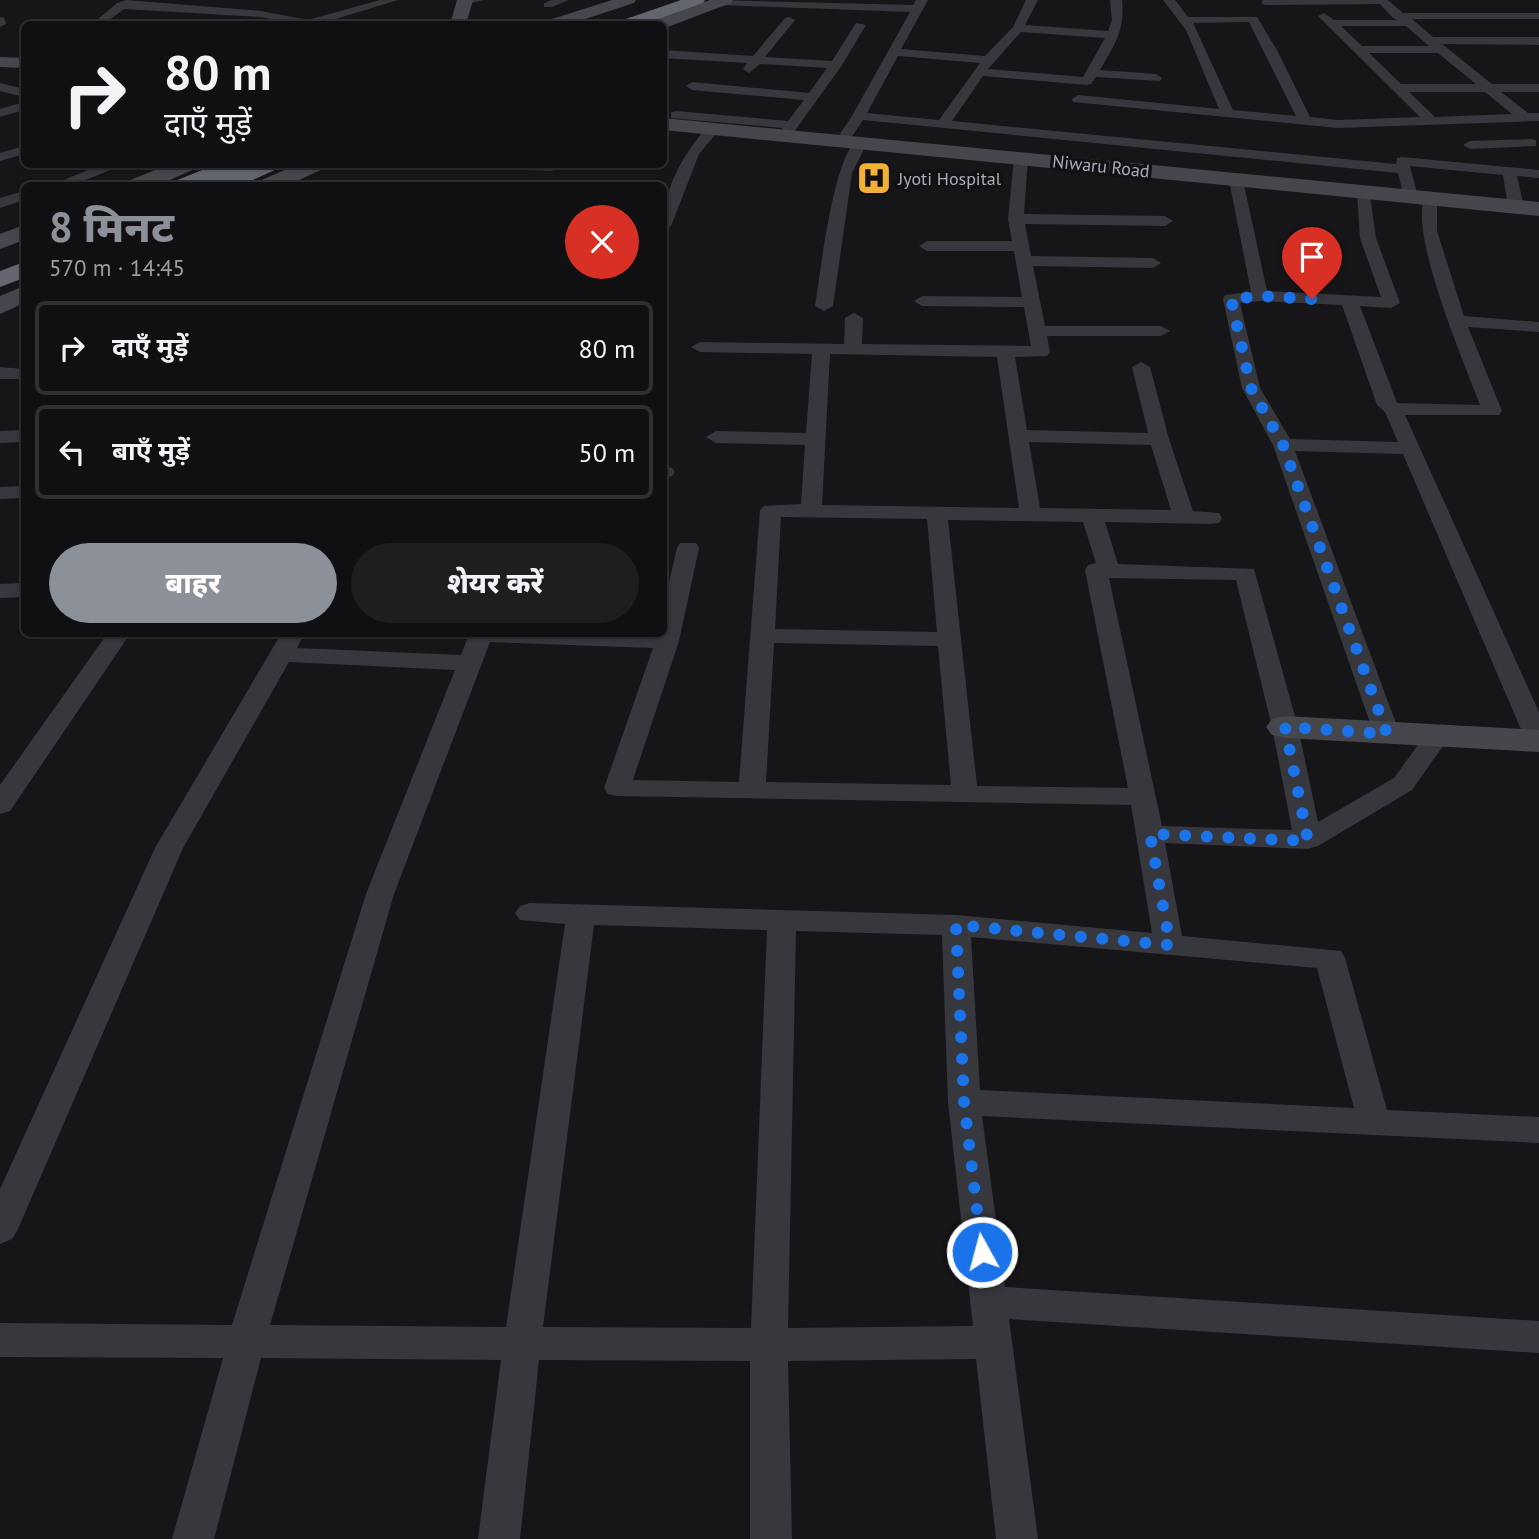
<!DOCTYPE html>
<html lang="hi">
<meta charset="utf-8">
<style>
body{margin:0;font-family:"PT Sans","Noto Sans Devanagari",sans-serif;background:#1e1e20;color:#f1f3f6;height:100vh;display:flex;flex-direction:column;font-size:26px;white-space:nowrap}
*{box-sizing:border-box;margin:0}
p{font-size:23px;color:#9c9d9f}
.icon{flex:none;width:38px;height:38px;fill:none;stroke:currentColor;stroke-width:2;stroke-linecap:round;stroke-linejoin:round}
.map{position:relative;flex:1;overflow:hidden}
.details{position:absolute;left:21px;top:182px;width:646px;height:455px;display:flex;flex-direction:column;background:#101012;border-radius:10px;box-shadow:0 2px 5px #0004,0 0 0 2px #303032}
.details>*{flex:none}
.top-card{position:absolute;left:21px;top:21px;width:646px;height:147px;border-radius:10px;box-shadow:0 2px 5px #0004,0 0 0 2px #303032;background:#101012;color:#f1f3f6;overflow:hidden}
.pin{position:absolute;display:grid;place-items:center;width:60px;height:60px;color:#fff;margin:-72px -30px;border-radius:50% 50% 50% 0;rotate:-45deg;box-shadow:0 0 7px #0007}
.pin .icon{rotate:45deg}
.me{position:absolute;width:77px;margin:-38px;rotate:353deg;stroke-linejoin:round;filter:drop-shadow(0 0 5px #0008)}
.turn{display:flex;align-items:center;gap:24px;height:147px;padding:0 28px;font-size:32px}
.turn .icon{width:91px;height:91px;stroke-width:2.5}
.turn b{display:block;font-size:49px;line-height:60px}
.round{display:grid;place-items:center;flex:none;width:74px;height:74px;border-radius:37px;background:#1e1e20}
.summary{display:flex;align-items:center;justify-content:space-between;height:119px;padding:0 28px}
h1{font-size:42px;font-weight:800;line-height:52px;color:#8c9099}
.cta{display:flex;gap:14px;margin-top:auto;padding:14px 28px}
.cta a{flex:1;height:80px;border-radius:42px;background:#8c9099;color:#fff;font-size:28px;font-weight:800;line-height:80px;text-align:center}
.cta a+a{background:#1e1e20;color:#f1f3f6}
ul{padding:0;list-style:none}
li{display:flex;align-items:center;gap:21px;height:94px;margin:0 14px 10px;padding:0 14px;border:4px solid #303032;border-radius:10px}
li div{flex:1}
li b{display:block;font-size:26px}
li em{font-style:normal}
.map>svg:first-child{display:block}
</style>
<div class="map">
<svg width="1539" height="1539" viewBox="0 0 1539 1539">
<rect width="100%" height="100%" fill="#161618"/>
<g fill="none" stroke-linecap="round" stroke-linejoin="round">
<!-- street -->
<g fill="#37383d" fill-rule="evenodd">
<polygon points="126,0 261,11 308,20 380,0 398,0 319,24 295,24 261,17 124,9 104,24 92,24 117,3"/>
<polygon points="465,0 484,0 459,6 459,2"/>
<polygon points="552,0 569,0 552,7 544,7 544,3"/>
<path d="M715 0 913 5 916 0H928L901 49 985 56 1013 27 1026 0H1038L1025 25 1108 31 1112 21 1110 0H1122C1125 30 1115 44 1100 70L1156 74 1162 78 1160 81 1096 77 1091 84 1087 85 983 76 952 121 1396 164 1397 158 1402 157 1539 170V178L1517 176 1524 207 1516 212 1508 207 1503 175 1410 166 1418 197 1411 201 1404 197 1398 173 863 120 847 144 842 145 835 141 852 116 910 12 719 5 715 4ZM1021 32 1105 38 1083 77 988 69ZM898 56 980 63 939 120 867 113Z"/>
<path d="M1163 0H1175L1188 17H1257L1278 52 1310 117 1338 120 1420 117 1318 16 1324 13 1334 20H1398L1393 18 1380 4 1266 5 1262 4V0H1388L1403 13H1539V19H1412L1433 37H1539V45L1442 44 1492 84H1539V92H1501L1528 113H1539V121L1338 128 1073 102 1072 99 1078 95 1219 109 1186 30ZM1249 22 1296 116 1233 110 1193 23ZM1341 26H1406L1429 46H1362ZM1369 53H1438L1476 84H1401ZM1409 92H1485L1512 114 1435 117Z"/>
<polygon points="0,17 4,18 6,24 0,27"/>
<polygon points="789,17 795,20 765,57 832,61 856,23 866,25 842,65 789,139 779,139 777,136 783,128 671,118 671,112 676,111 788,121 804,100 692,90 686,86 692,82 809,93 827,68 760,64 749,73 743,69 747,63 663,58 663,50 753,56 785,18"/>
<polygon points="0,83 24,89 24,97 0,91"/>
<polygon points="24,102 24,110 0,117 0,109"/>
<path d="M713 125 720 129 699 154 671 226 663 231C663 189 681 157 708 126Z"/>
<path d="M860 139 867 143 852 173 833 306 824 311 815 306C820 277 834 147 860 139Z"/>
<polygon points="1531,139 1536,140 1536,146 1470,149 1463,145 1470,141"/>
<polygon points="24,146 24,154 0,161 0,153"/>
<path d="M1021 154 1028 158 1024 214 1165 216 1173 221 1165 226 1025 224 1031 256 1153 258 1161 263 1153 268 1033 266 1045 326H1161L1170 331 1161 336H1047L1050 352 1047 356 1015 357 1027 430 1148 433 1132 367 1141 362 1150 367 1169 439 1193 511 1219 513 1222 518 1219 523 1211 524 1105 522 1118 564 1254 569 1298 727 1318 822 1394 778 1428 731 1437 728 1446 731 1450 736 1412 790 1318 846 1308 849 1165 843 1182 936 1341 951 1345 958 1387 1110 1539 1117V1143L982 1116 1005 1287 1539 1321V1353L1009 1319 1038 1539H996L976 1359 788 1361 792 1539H750V1361L539 1360 520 1539H478L501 1360 261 1358 214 1539H172L223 1358 0 1357V1323L232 1325 366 894 455 670 289 662 183 848 18 1229 12 1239 0 1244V1189L155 848 281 634H304L297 648 461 655 469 634H663V607L677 548 680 543H696L699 548 679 641 633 780 739 782 760 510 764 506 801 504 805 445 716 443 706 437 716 431 806 433 812 354 700 352 691 347 700 342 844 344 845 318 854 313 863 318 862 344 1031 346 1024 307 922 306 914 301 922 296 1022 297 1014 251H927L919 246 927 241H1012L1008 219 1014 158ZM830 354 997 357 1019 508 822 505ZM1029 442 1151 445 1171 510 1040 508ZM781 517 927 519 937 632 775 629ZM948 520 1083 522 1096 563 1088 565 1085 570 1128 788 977 786ZM1109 578 1236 580 1272 727 1292 830 1162 826ZM490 642 653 648 604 788 608 794 617 796 1131 805 1152 933 956 915 530 903 520 906 515 913 520 920 565 924 506 1327 270 1325 394 894ZM774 643 938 646 951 785 766 782ZM594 925 767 930 751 1328 543 1327ZM796 931 942 935 948 1102 973 1326 788 1328ZM971 937 1317 968 1354 1108 980 1090Z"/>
<polygon points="103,164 125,164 71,186 49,186"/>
<polygon points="460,164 557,164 559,167 552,171 467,168"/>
<path d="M1236 176 1243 180 1267 291 1381 297 1360 238 1357 192 1359 189H1369L1376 238 1400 303 1391 308 1360 306 1397 403 1480 405C1465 365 1408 232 1425 197H1435L1437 200V231L1464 316 1539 322V332L1468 327 1502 411 1499 415H1405L1539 712V749L1530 746 1526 741 1403 454 1295 451 1400 734 1396 739 1387 742 1378 739 1374 734 1273 445 1242 388 1223 299 1225 295 1251 292 1229 180ZM1260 301 1342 305 1377 405 1385 412 1398 442 1290 439 1260 388 1240 303Z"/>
<polygon points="24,191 24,200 0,208 0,198"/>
<polygon points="0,367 24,369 24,379 0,379"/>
<polygon points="24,430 24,442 0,443 0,431"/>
<polygon points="663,466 672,468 675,472 672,476 663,478"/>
<polygon points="24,486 24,498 0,499 0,487"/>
<polygon points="24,583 24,597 0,598 0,584"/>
<polygon points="107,634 130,634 10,811 0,814 0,785"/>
</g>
<!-- secondary -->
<g fill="#45474d" fill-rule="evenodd">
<polygon points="457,0 473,0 466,24 450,24"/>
<polygon points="612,0 636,0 634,3 570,24 547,24 549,20"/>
<polygon points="710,0 733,0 731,3 665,28 663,24 651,24 653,20"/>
<polygon points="0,57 24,58 24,68 0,67"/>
<polygon points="663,118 1539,202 1539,216 663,130"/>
<polygon points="170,164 200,164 197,168 156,186 126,186 128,181"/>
<polygon points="299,164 328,164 325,168 286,186 257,186 259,181"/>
<polygon points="24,225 24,240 0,249 0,234"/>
<polygon points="24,286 24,303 0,314 0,296"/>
<polygon points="1285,716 1539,730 1539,752 1285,738 1272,735 1266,727 1272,719"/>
</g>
<!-- highway -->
<g fill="#63666e" fill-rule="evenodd">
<polygon points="681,0 705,0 703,3 644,24 621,24 623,20"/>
<polygon points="217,164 246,164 243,168 253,164 282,164 279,168 240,186 210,186 212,181 203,186 173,186 175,181"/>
<polygon points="24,262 24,278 0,287 0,271"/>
</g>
</g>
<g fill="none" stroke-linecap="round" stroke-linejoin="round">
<!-- route -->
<polyline stroke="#1a73e8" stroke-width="12" stroke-dasharray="0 21.6" points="982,1252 964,1102 956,925 1170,945 1150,834 1308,841 1285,727 1387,734 1283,445 1251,388 1231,299 1260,296 1312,299"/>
</g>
<!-- icons -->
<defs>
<g id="hospital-square" transform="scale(1.75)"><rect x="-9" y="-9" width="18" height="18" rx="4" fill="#f2b134" stroke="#111113"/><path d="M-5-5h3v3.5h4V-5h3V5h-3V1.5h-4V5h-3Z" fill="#111"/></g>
</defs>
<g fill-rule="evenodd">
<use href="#hospital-square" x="874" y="178"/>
</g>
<g text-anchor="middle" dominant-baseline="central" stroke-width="7" stroke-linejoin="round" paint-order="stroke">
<!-- far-street labels -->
<g font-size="18" fill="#a8adb8" stroke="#111113">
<text transform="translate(1101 166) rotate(6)">Niwaru Road</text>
</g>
<!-- far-poi labels -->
<g font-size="18" fill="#a8adb8" stroke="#111113" text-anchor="start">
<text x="898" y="178">Jyoti Hospital</text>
</g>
</g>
</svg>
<div class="pin" style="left:1312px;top:299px;background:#d93025"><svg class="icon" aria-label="arrive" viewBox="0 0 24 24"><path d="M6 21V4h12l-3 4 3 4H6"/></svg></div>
<svg class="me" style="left:982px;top:1252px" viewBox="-20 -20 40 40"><circle r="17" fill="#1a73e8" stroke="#fff" stroke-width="3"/><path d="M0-11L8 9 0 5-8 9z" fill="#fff"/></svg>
<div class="top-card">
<div class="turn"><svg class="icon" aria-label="right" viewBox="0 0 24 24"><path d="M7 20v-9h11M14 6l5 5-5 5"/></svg><div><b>80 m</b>दाएँ मुड़ें</div></div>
</div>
<section class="details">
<div class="summary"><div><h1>8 मिनट</h1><p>570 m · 14:45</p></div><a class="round" style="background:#d93025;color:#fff"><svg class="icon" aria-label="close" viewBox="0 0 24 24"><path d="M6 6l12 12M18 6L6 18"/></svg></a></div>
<ul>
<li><svg class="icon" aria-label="right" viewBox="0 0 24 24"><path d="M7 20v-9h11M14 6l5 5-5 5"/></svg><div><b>दाएँ मुड़ें</b></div><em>80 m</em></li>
<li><svg class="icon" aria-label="left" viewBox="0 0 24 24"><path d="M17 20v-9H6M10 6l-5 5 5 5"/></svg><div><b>बाएँ मुड़ें</b></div><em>50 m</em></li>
</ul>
<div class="cta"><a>बाहर</a><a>शेयर करें</a></div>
</section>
</div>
